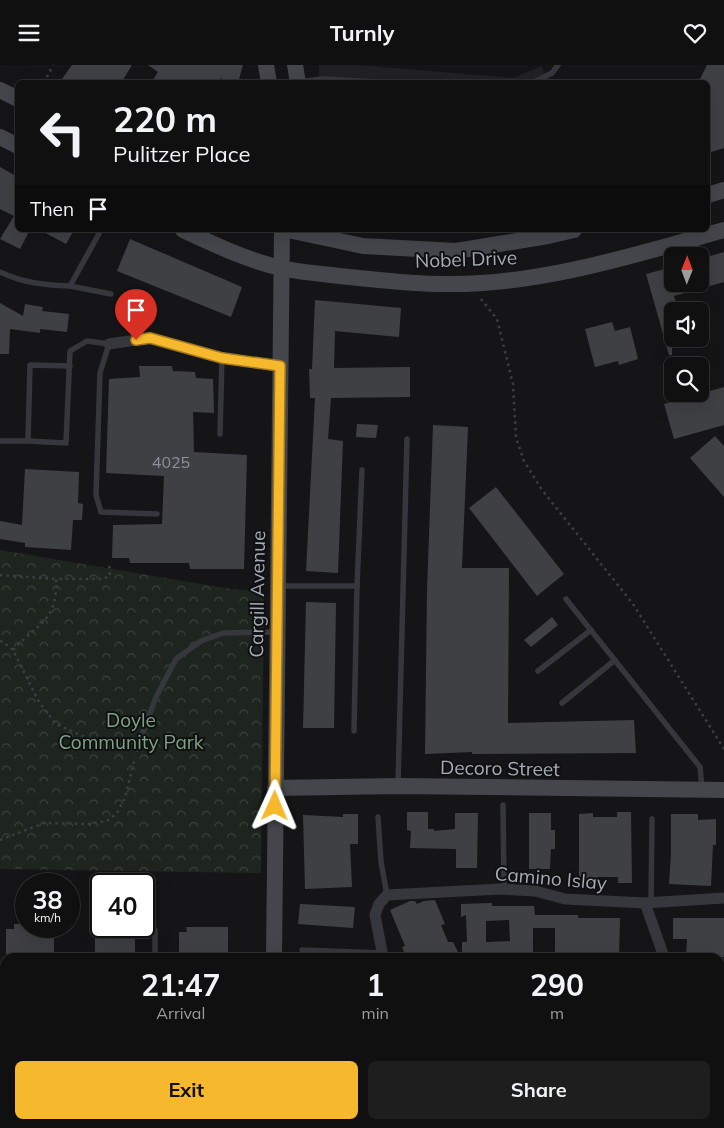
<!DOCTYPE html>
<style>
body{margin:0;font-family:Mulish,sans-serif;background:#1e1e1f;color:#f1f3f6;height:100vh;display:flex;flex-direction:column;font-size:19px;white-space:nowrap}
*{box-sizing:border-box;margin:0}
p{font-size:16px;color:#9c9d9f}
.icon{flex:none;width:28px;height:28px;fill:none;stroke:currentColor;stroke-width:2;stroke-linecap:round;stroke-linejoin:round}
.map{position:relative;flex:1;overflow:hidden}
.sheet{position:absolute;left:0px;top:888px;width:725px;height:176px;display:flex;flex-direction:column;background:#101011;border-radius:15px 15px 0 0;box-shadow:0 5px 20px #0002,0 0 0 1px #303031}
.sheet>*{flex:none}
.banner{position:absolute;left:15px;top:15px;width:695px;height:152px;border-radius:8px;box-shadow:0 5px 20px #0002,0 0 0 1px #303031;background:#101011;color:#f1f3f6;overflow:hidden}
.needle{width:32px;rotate:1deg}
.fabs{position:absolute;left:664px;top:182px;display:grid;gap:10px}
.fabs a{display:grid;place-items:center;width:45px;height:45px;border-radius:8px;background:#101011;box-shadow:0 5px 20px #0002,0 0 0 1px #303031;font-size:25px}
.speed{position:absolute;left:15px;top:808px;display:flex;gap:10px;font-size:25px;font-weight:700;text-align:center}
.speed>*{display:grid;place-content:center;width:65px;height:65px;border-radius:50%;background:#101011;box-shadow:0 5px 20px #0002,0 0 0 1px #303031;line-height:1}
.speed small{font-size:12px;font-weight:400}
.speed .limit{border:2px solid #111;border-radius:8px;background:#fff;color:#111}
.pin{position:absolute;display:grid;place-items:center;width:42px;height:42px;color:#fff;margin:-51px -21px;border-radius:50% 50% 50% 0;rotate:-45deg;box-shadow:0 0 5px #0007}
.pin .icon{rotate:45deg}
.me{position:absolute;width:55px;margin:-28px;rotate:1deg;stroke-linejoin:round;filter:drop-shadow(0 0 4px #0008)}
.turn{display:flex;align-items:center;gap:18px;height:105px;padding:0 15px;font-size:22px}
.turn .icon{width:65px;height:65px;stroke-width:2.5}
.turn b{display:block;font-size:35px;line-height:42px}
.then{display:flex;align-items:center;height:48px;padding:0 15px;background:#0003;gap:10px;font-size:19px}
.eta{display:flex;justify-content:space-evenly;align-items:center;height:85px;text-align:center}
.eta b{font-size:30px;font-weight:700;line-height:35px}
.button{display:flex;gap:10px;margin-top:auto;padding:10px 15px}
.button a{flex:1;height:58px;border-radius:8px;background:#f6b92e;color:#111;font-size:20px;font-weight:700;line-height:58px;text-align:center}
.button a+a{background:#1e1e1f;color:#f1f3f6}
header{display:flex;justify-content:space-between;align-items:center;height:65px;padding:0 15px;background:#101011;font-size:22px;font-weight:700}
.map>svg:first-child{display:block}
</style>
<header><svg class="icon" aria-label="menu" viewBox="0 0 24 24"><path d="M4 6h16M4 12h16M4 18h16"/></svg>Turnly<svg class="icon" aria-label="heart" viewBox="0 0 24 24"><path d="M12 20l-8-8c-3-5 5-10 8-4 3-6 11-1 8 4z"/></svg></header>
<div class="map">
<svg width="724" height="1063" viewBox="0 0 724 1063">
<defs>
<pattern id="park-crowns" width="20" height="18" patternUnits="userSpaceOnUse" patternTransform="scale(1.25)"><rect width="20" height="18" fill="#1d251e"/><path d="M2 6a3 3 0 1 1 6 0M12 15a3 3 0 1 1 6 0" fill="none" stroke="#3b423c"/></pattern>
</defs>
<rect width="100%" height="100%" fill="#151517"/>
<!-- built -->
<polygon fill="#212124" points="319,0 359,0 513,13 542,1 546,17 319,18"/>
<!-- park -->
<g fill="url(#park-crowns)">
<polygon points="0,485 231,524 264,527 261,808 0,804"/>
<polygon points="445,1059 602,1059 602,1063 451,1063"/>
</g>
<!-- building -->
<g fill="#3f4044" fill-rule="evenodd">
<polygon points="72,0 132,0 121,18 59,18"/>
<polygon points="148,0 243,0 238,18 228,18 221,13 217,18 151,18 158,7"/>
<polygon points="707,0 724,0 724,83 708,88 708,18 698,18"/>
<polygon points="0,102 18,112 18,165 30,165 20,184 0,174 14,151 0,144"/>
<polygon points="40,165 74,165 66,179"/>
<polygon points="130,174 242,222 231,252 117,206"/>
<polygon points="724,187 724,217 674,231 678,246 672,246 672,290 669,290 646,209 672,202 672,219 700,219 700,194"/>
<polygon points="315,235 401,243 399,272 335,266 334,303 410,302 410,332 331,333 328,374 343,376 338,508 306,506 315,333 310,333 309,304 312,304"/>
<polygon points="0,238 23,251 25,239 43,242 42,246 69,249 67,267 40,264 40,268 10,264 9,289 0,289"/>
<polygon points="612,257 615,266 630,262 638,294 619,300 618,296 595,302 585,264"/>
<polygon points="139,301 172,301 173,306 195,307 196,313 213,314 214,348 193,347 194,387 247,390 244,504 190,504 189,498 130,498 129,493 112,493 113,460 162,459 164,411 106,408 109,314 140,312"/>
<polygon points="724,322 724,360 674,374 664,339"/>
<polygon points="357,359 378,360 376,373 356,372"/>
<polygon points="433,360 468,362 462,503 509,503 508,658 634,655 636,688 472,689 472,687 425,689 427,525"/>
<polygon points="715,371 724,381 724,432 690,393"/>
<polygon points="25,404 79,407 78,438 83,439 82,455 73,455 71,485 25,482 25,478 0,474 0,456 22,460"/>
<polygon points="496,422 564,509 537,531 469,443"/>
<polygon points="306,537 336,538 334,663 303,663"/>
<polygon points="552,552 558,560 531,582 524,575"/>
<polygon points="407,747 428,747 428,764 434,764 434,766 455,764 455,748 478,748 477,803 456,803 456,784 410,783 411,766 407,765"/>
<polygon points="617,747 631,747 632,818 618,818 618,812 597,812 597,818 579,819 579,749 593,748 593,752 617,752"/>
<polygon points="529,748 551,748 551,765 555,765 555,784 551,784 550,804 529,804"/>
<polygon points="343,749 358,749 358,779 350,779 352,822 305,824 303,750 343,752"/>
<polygon points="671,749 698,749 698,755 716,754 716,780 713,780 711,821 669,819 671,789"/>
<polygon points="435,835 445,859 441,860 448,877 453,877 458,887 444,892 406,892 402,882 405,881 390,845 410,836 415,836 417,839 424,836"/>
<path d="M492 838V841H534L535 850H578V853H620L619 892H555V863H533V892H462V877H467L466 850 461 852V839ZM509 855 510 876 486 877V856Z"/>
<polygon points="300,839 355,842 353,863 298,859"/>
<polygon points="673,853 724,853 724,892 686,892 687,874 673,874"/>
<polygon points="14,859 26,859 26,861 54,861 54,892 13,892 13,889 6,889 6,864 14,864"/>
<polygon points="95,861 129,861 129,869 135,869 135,888 129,888 129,892 95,892"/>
<polygon points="186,862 228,862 228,892 186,892 186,890 179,890 179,867 187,867"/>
</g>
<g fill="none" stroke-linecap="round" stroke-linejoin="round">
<!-- path -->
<g stroke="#3c3e43" stroke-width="2.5" stroke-dasharray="2.5 4" stroke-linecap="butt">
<polyline points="44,18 53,0"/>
<polyline points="481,234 497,254 513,319 516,373 524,396 542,425 633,539 724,684"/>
<polyline points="0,271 13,272"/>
<polyline points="0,510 56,514"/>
<polyline points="0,576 3,577 13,585 39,637 56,659 87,673 111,676 129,682"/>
<path d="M13 585C38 558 58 556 56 514H103L110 511 109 498"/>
<polyline points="0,775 44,758 88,759 107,756 117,748 125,733 135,692"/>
<polyline points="477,1059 479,1063"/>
<polyline points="590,1063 591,1059"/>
</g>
<!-- lane -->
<g stroke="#36373c" stroke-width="5.5">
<polyline points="284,18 324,14 395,18"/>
<polyline points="532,18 552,8 558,0"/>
<path d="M0 207C23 218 44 220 70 221L101 165"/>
<polyline points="70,221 111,229"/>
<polyline points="70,301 30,300 28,376 66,378 70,286 87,276 109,279 100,308 96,430 101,447 157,449"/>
<polyline points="220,369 222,293"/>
<polyline points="0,376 28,376"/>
<polyline points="279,521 357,521 362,405"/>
<polyline points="566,534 700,702 702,723"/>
<polyline points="538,606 591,565"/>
<polyline points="562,638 615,595"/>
<polyline points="354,666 357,521"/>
<polyline points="137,684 156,632 176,594 201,576 223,568 275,567"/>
<polyline points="398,719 407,374"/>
<polyline points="503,740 504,824"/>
<polyline points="378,752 381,797 387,830"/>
<polyline points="651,838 652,754"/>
<polyline points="302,885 382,888"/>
<polyline points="155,892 155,865"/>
<polyline points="375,1059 384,1063"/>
<polyline points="662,1063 703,1059"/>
<polyline points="723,1063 724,1063"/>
</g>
<!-- street -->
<g stroke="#36373c" stroke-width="11">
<polyline points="109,279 150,273 222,293 280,301"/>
<polyline points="645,838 664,892"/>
<polyline points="383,892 375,850 379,839 387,830 500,824 535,826 565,834 645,838 724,833"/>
<polyline points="0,965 5,965"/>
<polyline points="703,1059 704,1063"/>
<polyline points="33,1063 35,1059"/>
<polyline points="142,1063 144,1059"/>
<polyline points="366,1063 366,1059"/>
</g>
<!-- secondary -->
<g stroke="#44464c" stroke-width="16">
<polyline points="266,0 269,18"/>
<polyline points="295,0 298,18"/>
<polyline points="0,25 18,34"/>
<polyline points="0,72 18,81"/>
<polyline points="708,130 724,125"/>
<path d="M183 165C213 179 249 196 281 203 303 208 326 209 349 212 380 215 412 219 443 219 537 221 635 190 724 165"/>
<polyline points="288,165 363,181 456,186 548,171 574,165"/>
<polyline points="275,723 398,721 724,725"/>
<polyline points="274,892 282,165"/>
<polyline points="267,1063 267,1059"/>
</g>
</g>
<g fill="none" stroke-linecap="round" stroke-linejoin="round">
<!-- route casing -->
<g stroke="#a0781e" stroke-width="12">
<polyline id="route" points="136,275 150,273 222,293 280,301 275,741"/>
</g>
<!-- route -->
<use href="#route" stroke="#f6b92e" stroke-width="9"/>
</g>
<g text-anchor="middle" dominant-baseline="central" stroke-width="4" stroke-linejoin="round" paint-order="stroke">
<!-- number labels -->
<g font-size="16" fill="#8c909a">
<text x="171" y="397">4025</text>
</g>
<!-- street labels -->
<g font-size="19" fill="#a6abb7" stroke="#101012">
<text transform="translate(466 194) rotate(-2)">Nobel Drive</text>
<text transform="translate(257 529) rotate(-89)">Cargill Avenue</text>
<text transform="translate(500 703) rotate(1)">Decoro Street</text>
<text transform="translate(551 813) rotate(5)">Camino Islay</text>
</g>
<!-- park labels -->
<g font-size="19" fill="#7da381" stroke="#101012">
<text x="131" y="655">Doyle<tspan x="131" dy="22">Community Park</tspan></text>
</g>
</g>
</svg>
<div class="fabs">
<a><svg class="needle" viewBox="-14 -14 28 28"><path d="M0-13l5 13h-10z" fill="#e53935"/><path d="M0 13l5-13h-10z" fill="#9c9d9f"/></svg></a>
<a><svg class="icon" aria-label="sound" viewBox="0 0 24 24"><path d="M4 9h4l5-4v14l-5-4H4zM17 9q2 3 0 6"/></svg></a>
<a><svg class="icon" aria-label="search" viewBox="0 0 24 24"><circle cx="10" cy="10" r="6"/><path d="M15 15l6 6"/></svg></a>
</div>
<div class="speed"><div>38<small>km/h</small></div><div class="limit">40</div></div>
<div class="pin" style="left:136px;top:275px;background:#d93025"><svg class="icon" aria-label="arrive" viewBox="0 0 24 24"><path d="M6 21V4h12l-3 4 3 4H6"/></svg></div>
<svg class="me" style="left:275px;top:741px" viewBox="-20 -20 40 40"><path d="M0-17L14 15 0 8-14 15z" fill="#f6b92e" stroke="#fff" stroke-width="4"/></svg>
<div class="banner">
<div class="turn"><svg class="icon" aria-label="left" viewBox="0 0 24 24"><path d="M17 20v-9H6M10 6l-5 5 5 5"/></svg><div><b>220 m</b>Pulitzer Place</div></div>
<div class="then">Then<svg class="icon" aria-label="arrive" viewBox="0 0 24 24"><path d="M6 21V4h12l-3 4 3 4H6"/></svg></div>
</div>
<section class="sheet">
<div class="eta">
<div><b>21:47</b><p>Arrival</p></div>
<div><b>1</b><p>min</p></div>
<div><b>290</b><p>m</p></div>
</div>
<div class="button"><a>Exit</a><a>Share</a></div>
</section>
</div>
